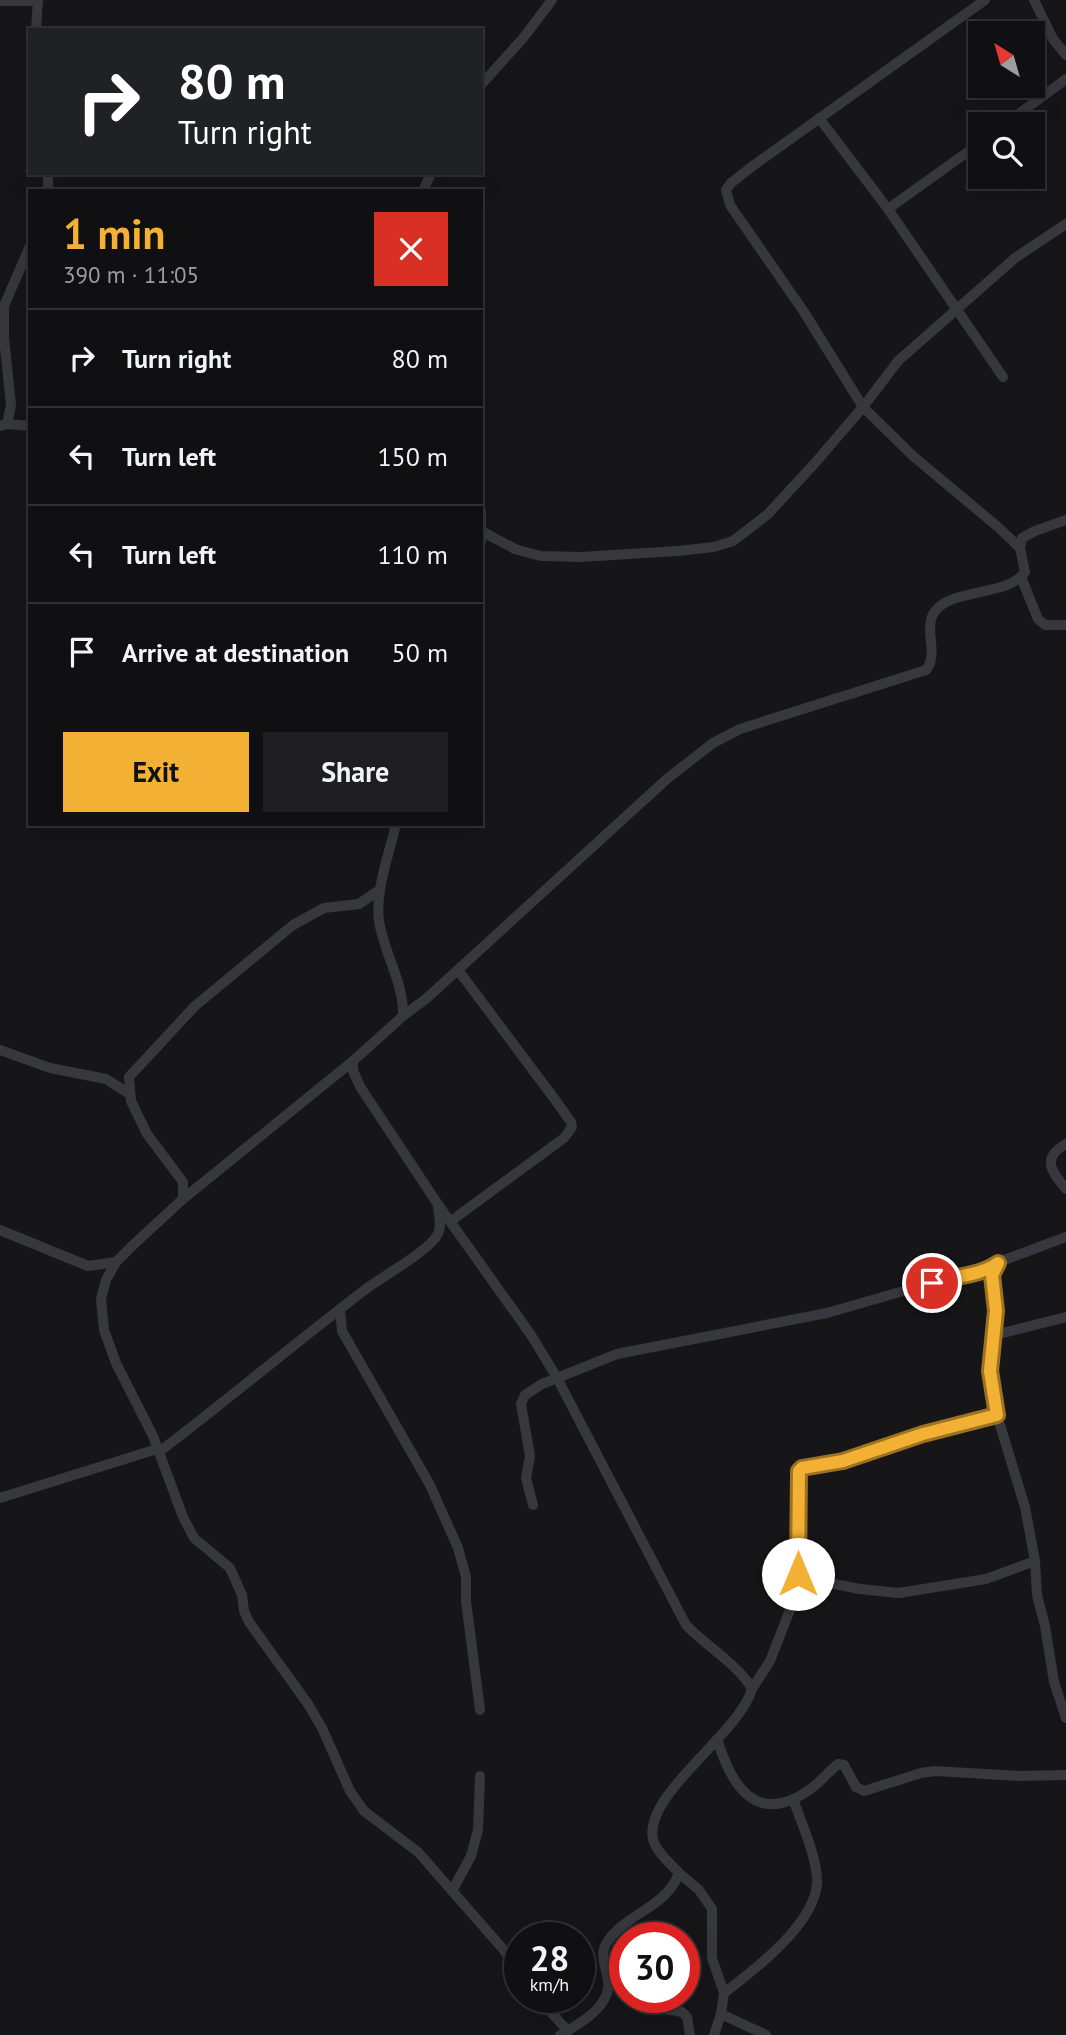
<!DOCTYPE html>
<meta charset="utf-8">
<style>
body{margin:0;font-family:"PT Sans",sans-serif;background:#1e1e20;color:#f1f3f6;height:100vh;display:flex;flex-direction:column;font-size:26px;white-space:nowrap}
*{box-sizing:border-box;margin:0}
p{font-size:23px;color:#9c9d9f}
.icon{flex:none;width:38px;height:38px;fill:none;stroke:currentColor;stroke-width:2;stroke-linecap:round;stroke-linejoin:round}
.map{position:relative;flex:1;overflow:hidden}
.drawer{position:absolute;left:28px;top:189px;width:455px;height:637px;display:flex;flex-direction:column;background:#101012;border-radius:0px;box-shadow:0 7px 28px #0002,0 0 0 2px #303032}
.drawer>*{flex:none}
.top-card{position:absolute;left:28px;top:28px;width:455px;height:147px;border-radius:0px;box-shadow:0 7px 28px #0002,0 0 0 2px #303032;background:#202124;color:#fff;overflow:hidden}
.needle{width:46px;rotate:323deg}
.tools{position:absolute;left:968px;top:21px;display:grid;gap:14px}
.tools a{display:grid;place-items:center;width:77px;height:77px;border-radius:0px;background:#101012;box-shadow:0 7px 28px #0002,0 0 0 2px #303032;font-size:35px}
.speed{position:absolute;left:504px;top:1922px;display:flex;gap:14px;font-size:35px;font-weight:700;text-align:center}
.speed>*{display:grid;place-content:center;width:91px;height:91px;border-radius:50%;background:#101012;box-shadow:0 7px 28px #0002,0 0 0 2px #303032;line-height:1}
.speed small{font-size:18px;font-weight:400}
.speed .limit{border:10px solid #d22;background:#fff;color:#111}
.pin{position:absolute;display:grid;place-items:center;width:60px;height:60px;color:#fff;margin:-30px;border:4px solid #fff;border-radius:50%;box-shadow:0 2px 7px #0007}
.me{position:absolute;width:77px;margin:-38px;rotate:0deg;stroke-linejoin:round;filter:drop-shadow(0 0 5px #0008)}
.turn{display:flex;align-items:center;gap:24px;height:147px;padding:0 35px;font-size:32px}
.turn .icon{width:91px;height:91px;stroke-width:2.5}
.turn b{display:block;font-size:49px;line-height:60px}
.round{display:grid;place-items:center;flex:none;width:74px;height:74px;border-radius:0px;background:#1e1e20}
.headline{display:flex;align-items:center;justify-content:space-between;height:119px;padding:0 35px}
h1{font-size:42px;font-weight:800;line-height:52px;color:#f2b134}
.action{display:flex;gap:14px;margin-top:auto;padding:14px 35px}
.action a{flex:1;height:80px;border-radius:0px;background:#f2b134;color:#111;font-size:28px;font-weight:800;line-height:80px;text-align:center}
.action a+a{background:#1e1e20;color:#f1f3f6}
ul{padding:0;list-style:none}
li{display:flex;align-items:center;gap:21px;height:98px;padding:0 35px;border-top:2px solid #303032}
li div{flex:1}
li b{display:block;font-size:26px}
li em{font-style:normal}
.map>svg:first-child{display:block}
</style>
<div class="map">
<svg width="1066" height="2035" viewBox="0 0 1066 2035">
<rect width="100%" height="100%" fill="#161618"/>
<g fill="none" stroke-linecap="round" stroke-linejoin="round">
<!-- minor -->
<g stroke="#37383d" stroke-width="10">
<polyline points="985,0 754,165 731,183 726,190 730,205 804,312 863,407 913,456 998,527 1020,548"/>
<polyline points="1034,0 1053,39 1066,55"/>
<polyline points="0,1 38,1"/>
<polyline points="36,30 38,0"/>
<polyline points="481,85 524,37 552,0"/>
<polyline points="819,118 888,209 1003,377"/>
<polyline points="1005,124 1066,79"/>
<polyline points="48,173 48,191"/>
<polyline points="423,191 431,173"/>
<polyline points="888,209 980,143"/>
<polyline points="7,424 11,405 4,338 4,306 30,246"/>
<polyline points="0,426 7,424 30,426"/>
<polyline points="481,511 481,541"/>
<polyline points="483,532 515,549 529,553 541,556 581,557 678,551 714,547 733,541 768,514 815,463 863,407 898,361 1015,258 1066,224"/>
<polyline points="1021,577 1038,619 1045,625 1066,625"/>
<path d="M396 824C389 855 375 890 379 921 384 954 404 982 403 1016L353 1061V1071L361 1088 437 1203 531 1335 556 1376 686 1625C704 1644 742 1668 752 1689 740 1733 643 1795 653 1839 656 1852 671 1864 679 1873 666 1909 624 1913 606 1944 599 1956 607 1968 608 1981 612 2006 578 2025 560 2035"/>
<path d="M403 1016 427 998 668 778 713 743 740 729 926 670C941 652 919 624 939 607 960 589 1009 595 1025 572L1020 548 1022 538 1035 531 1066 520"/>
<polyline points="0,1050 50,1068 106,1079 128,1093"/>
<polyline points="353,1061 183,1199 132,1246 116,1262 106,1280 101,1299 104,1330 116,1363 153,1436 183,1517 194,1538 230,1568 242,1595 244,1611 249,1622 308,1704 322,1728 350,1791 364,1811 418,1852 503,1949 520,1972"/>
<path d="M1066 1144C1041 1158 1051 1171 1066 1189"/>
<polyline points="183,1199 183,1182 147,1134 131,1101 129,1077 195,1006 293,925 324,908 359,904 378,891"/>
<polyline points="451,1221 564,1138 572,1127 571,1122 556,1101 458,970"/>
<polyline points="0,1230 88,1266 116,1262"/>
<polyline points="1066,1237 1004,1260 995,1267 992,1274 996,1311 995,1335 990,1371 997,1415 1025,1507 1035,1561 1037,1595 1045,1626 1054,1682 1066,1718"/>
<polyline points="340,1309 342,1331 430,1485 458,1548 466,1577 466,1601 480,1710"/>
<polyline points="995,1335 1066,1317"/>
<path d="M159 1452C229 1399 296 1342 366 1289 383 1276 429 1251 438 1234 442 1226 439 1216 438 1207"/>
<polyline points="0,1498 157,1449"/>
<polyline points="533,1505 526,1478 530,1456 521,1404 525,1395 542,1384 617,1354 827,1313 952,1277 985,1272 998,1263"/>
<polyline points="798,1590 799,1471 802,1468 843,1461 923,1434 997,1415"/>
<polyline points="752,1689 770,1661 795,1597 805,1583 814,1580 860,1589 899,1593 986,1579 1035,1561"/>
<path d="M717 1739C731 1785 756 1827 809 1790 820 1783 828 1772 838 1764L844 1765 856 1787 864 1791 921 1773 935 1771 1018 1776 1066 1775"/>
<polyline points="679,1873 699,1890 712,1909 712,1958 724,1993 721,2014 714,2035"/>
<polyline points="452,1891 471,1856 478,1830 480,1776"/>
<polyline points="608,1976 625,1992"/>
<path d="M724 1993C754 1970 815 1924 817 1883 818 1859 801 1822 793 1799"/>
<polyline points="537,1997 568,2031"/>
<path d="M630 1997C645 2009 664 2008 682 2012L687 2017 690 2035"/>
<polyline points="721,2014 766,2035"/>
</g>
</g>
<g fill="none" stroke-linecap="round" stroke-linejoin="round">
<!-- route casing -->
<g stroke="#9d7322" stroke-width="18">
<path id="route" d="M798 1574 799 1471 802 1468 843 1461 923 1434 997 1415 990 1371 996 1311 992 1275 998 1263C980 1276 954 1276 932 1283"/>
</g>
<!-- route -->
<use href="#route" stroke="#f2b134" stroke-width="12"/>
</g>
</svg>
<div class="tools">
<a><svg class="needle" viewBox="-14 -14 28 28"><path d="M0-13l5 13h-10z" fill="#e53935"/><path d="M0 13l5-13h-10z" fill="#9c9d9f"/></svg></a>
<a><svg class="icon" aria-label="search" viewBox="0 0 24 24"><circle cx="10" cy="10" r="6"/><path d="M15 15l6 6"/></svg></a>
</div>
<div class="speed"><div>28<small>km/h</small></div><div class="limit">30</div></div>
<div class="pin" style="left:932px;top:1283px;background:#d93025"><svg class="icon" aria-label="arrive" viewBox="0 0 24 24"><path d="M6 21V4h12l-3 4 3 4H6"/></svg></div>
<svg class="me" style="left:798px;top:1574px" viewBox="-20 -20 40 40"><circle r="19" fill="#fff"/><path d="M0-13L10 11 0 6-10 11z" fill="#f2b134"/></svg>
<div class="top-card">
<div class="turn"><svg class="icon" aria-label="right" viewBox="0 0 24 24"><path d="M7 20v-9h11M14 6l5 5-5 5"/></svg><div><b>80 m</b>Turn right</div></div>
</div>
<section class="drawer">
<div class="headline"><div><h1>1 min</h1><p>390 m · 11:05</p></div><a class="round" style="background:#d93025;color:#fff"><svg class="icon" aria-label="close" viewBox="0 0 24 24"><path d="M6 6l12 12M18 6L6 18"/></svg></a></div>
<ul>
<li><svg class="icon" aria-label="right" viewBox="0 0 24 24"><path d="M7 20v-9h11M14 6l5 5-5 5"/></svg><div><b>Turn right</b></div><em>80 m</em></li>
<li><svg class="icon" aria-label="left" viewBox="0 0 24 24"><path d="M17 20v-9H6M10 6l-5 5 5 5"/></svg><div><b>Turn left</b></div><em>150 m</em></li>
<li><svg class="icon" aria-label="left" viewBox="0 0 24 24"><path d="M17 20v-9H6M10 6l-5 5 5 5"/></svg><div><b>Turn left</b></div><em>110 m</em></li>
<li><svg class="icon" aria-label="arrive" viewBox="0 0 24 24"><path d="M6 21V4h12l-3 4 3 4H6"/></svg><div><b>Arrive at destination</b></div><em>50 m</em></li>
</ul>
<div class="action"><a>Exit</a><a>Share</a></div>
</section>
</div>
